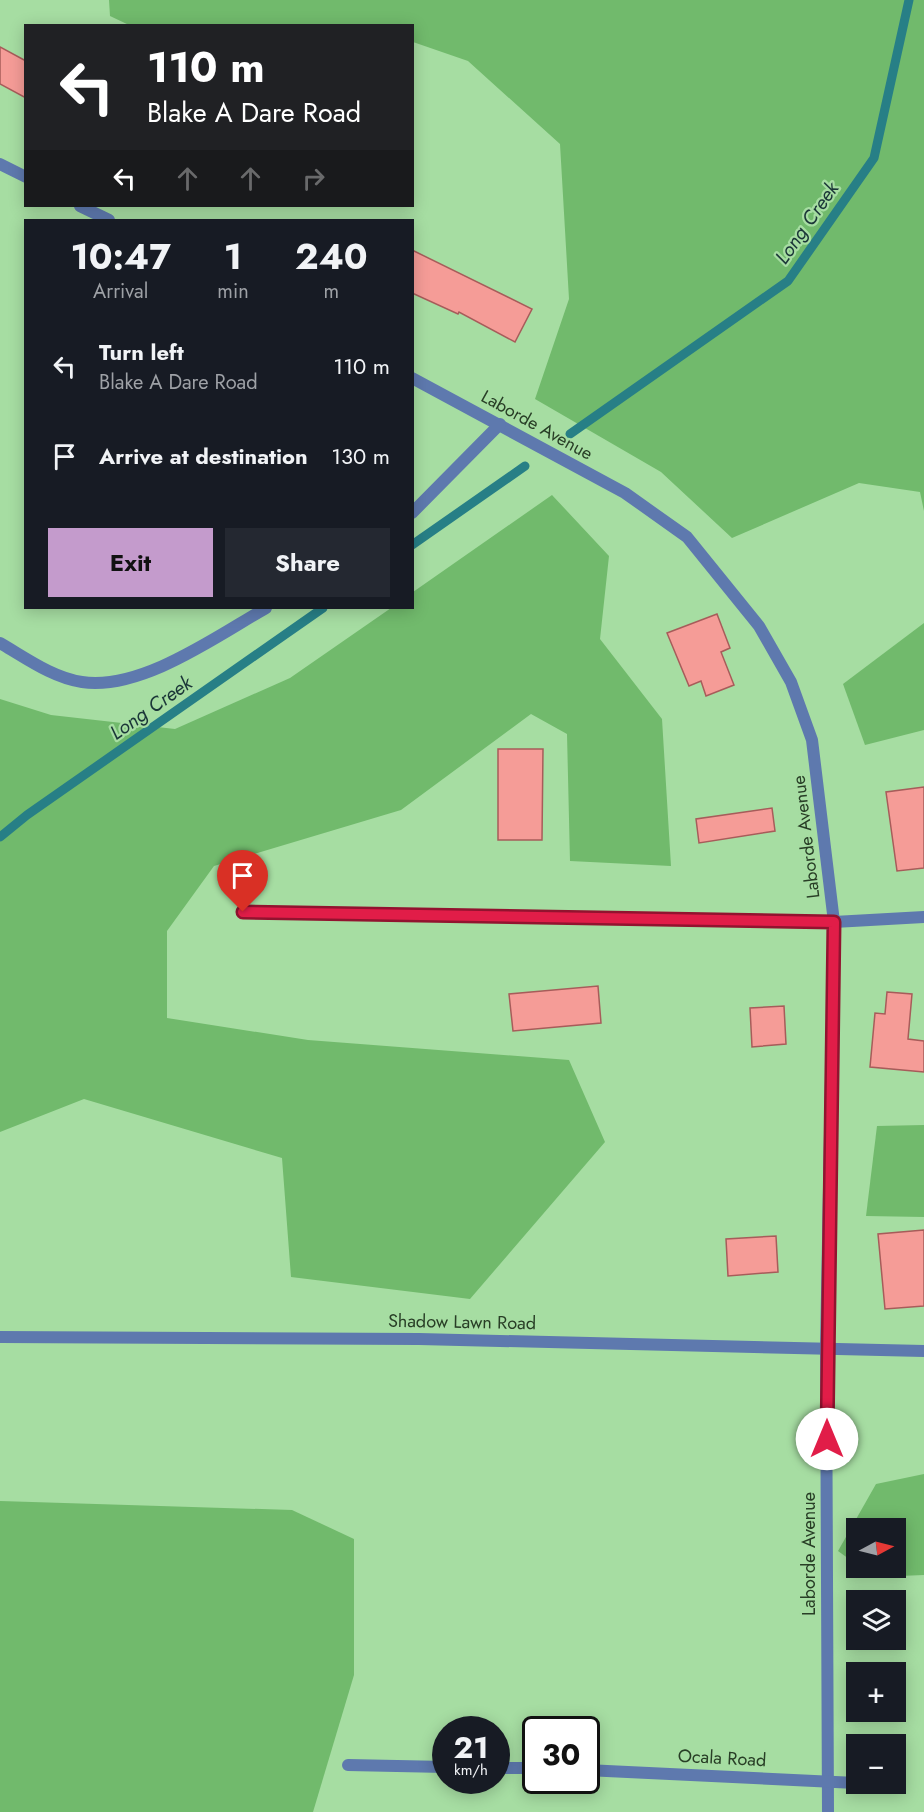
<!DOCTYPE html>
<meta charset="utf-8">
<style>
body{margin:0;font-family:Jost,sans-serif;background:#242831;color:#f1f3f6;height:100vh;display:flex;flex-direction:column;font-size:22px;white-space:nowrap}
*{box-sizing:border-box;margin:0}
p{font-size:20px;color:#9ea1a6}
.icon{flex:none;width:33px;height:33px;fill:none;stroke:currentColor;stroke-width:2;stroke-linecap:round;stroke-linejoin:round}
.map{position:relative;flex:1;overflow:hidden}
.panel{position:absolute;left:24px;top:219px;width:390px;height:390px;display:flex;flex-direction:column;background:#171b24;border-radius:0px;box-shadow:0 3px 15px #0003}
.panel>*{flex:none}
.top-card{position:absolute;left:24px;top:24px;width:390px;height:183px;border-radius:0px;box-shadow:0 3px 15px #0003;background:#202124;color:#fff;overflow:hidden}
.needle{width:39px;rotate:83deg}
.tools{position:absolute;left:846px;top:1518px;display:grid;gap:12px}
.tools a{display:grid;place-items:center;width:60px;height:60px;border-radius:0px;background:#171b24;box-shadow:0 3px 15px #0003;font-size:30px}
.speed{position:absolute;left:432px;top:1716px;display:flex;gap:12px;font-size:30px;font-weight:700;text-align:center}
.speed>*{display:grid;place-content:center;width:78px;height:78px;border-radius:50%;background:#171b24;box-shadow:0 3px 15px #0003;line-height:1}
.speed small{font-size:15px;font-weight:400}
.speed .limit{border:3px solid #111;border-radius:9px;background:#fff;color:#111}
.pin{position:absolute;display:grid;place-items:center;width:51px;height:51px;color:#fff;margin:-62px -26px;border-radius:50% 50% 50% 0;rotate:-45deg;box-shadow:0 0 6px #0007}
.pin .icon{rotate:45deg}
.me{position:absolute;width:66px;margin:-33px;rotate:0deg;stroke-linejoin:round;filter:drop-shadow(0 0 4px #0008)}
.turn{display:flex;align-items:center;gap:21px;height:126px;padding:0 24px;font-size:27px}
.turn .icon{width:78px;height:78px;stroke-width:2.5}
.turn b{display:block;font-size:42px;line-height:51px}
.lanes{display:flex;align-items:center;height:57px;padding:0 24px;background:#0003;justify-content:center;gap:30px;direction:ltr}
.lanes .off{opacity:.35}
.eta{display:flex;justify-content:space-evenly;align-items:center;height:102px;text-align:center}
.eta b{font-size:36px;font-weight:700;line-height:42px}
.action{display:flex;gap:12px;margin-top:auto;padding:12px 24px}
.action a{flex:1;height:69px;border-radius:0px;background:#c49bcc;color:#111;font-size:24px;font-weight:700;line-height:69px;text-align:center}
.action a+a{background:#242831;color:#f1f3f6}
ul{padding:0;list-style:none}
li{display:flex;align-items:center;gap:18px;height:90px;padding:0 24px}
li div{flex:1}
li b{display:block;font-size:22px}
li em{font-style:normal}
.map>svg:first-child{display:block}
</style>
<div class="map">
<svg width="924" height="1812" viewBox="0 0 924 1812">
<rect width="100%" height="100%" fill="#a6dda2"/>
<!-- green -->
<g fill="#71ba6c">
<polygon points="109,0 924,0 924,511 920,492 859,483 732,538 661,472 535,399 569,299 560,144 468,61 413,42 412,26 129,25 110,16"/>
<polygon points="552,495 609,556 600,639 662,719 671,866 570,861 567,734 531,714 401,810 214,866 167,931 167,1018 308,1040 569,1060 605,1142 470,1299 291,1277 282,1158 84,1099 0,1132 0,699 51,715 175,729 290,678 391,608 412,608 413,592"/>
<polygon points="924,623 924,730 865,745 843,684"/>
<polygon points="924,1125 924,1217 866,1216 877,1126"/>
<polygon points="924,1474 924,1575 875,1577 861,1568 896,1568 896,1528 856,1528 856,1564 838,1551 876,1484"/>
<polygon points="0,1501 292,1510 354,1539 354,1675 313,1812 0,1812"/>
</g>
<g fill="none" stroke-linecap="round" stroke-linejoin="round">
<!-- stream -->
<g stroke="#277f86" stroke-width="9">
<polyline points="570,434 788,281 874,158 909,0"/>
<polyline points="412,545 525,466"/>
<polyline points="0,837 27,815 323,608"/>
</g>
</g>
<!-- building -->
<g fill="#f59c97" stroke="#a75c5a" stroke-width="1.5">
<polygon points="0,47 26,61 26,98 0,84"/>
<polygon points="412,250 532,309 515,342 459,312 458,314 412,293"/>
<polygon points="717,614 730,648 721,652 734,685 706,696 701,681 689,686 667,633"/>
<polygon points="498,749 543,749 542,840 498,840"/>
<polygon points="924,787 924,868 897,871 886,792"/>
<polygon points="772,808 775,831 699,843 696,819"/>
<polygon points="598,986 601,1023 513,1031 509,994"/>
<polygon points="887,992 912,994 908,1039 924,1041 924,1072 870,1067 875,1013 885,1014"/>
<polygon points="784,1006 786,1044 752,1047 750,1008"/>
<polygon points="924,1230 924,1306 885,1309 878,1234"/>
<polygon points="776,1236 778,1272 728,1276 726,1239"/>
</g>
<g fill="none" stroke-linecap="round" stroke-linejoin="round">
<!-- street -->
<g stroke="#5e79ae" stroke-width="12">
<polyline points="0,164 26,177"/>
<polyline points="80,206 109,220"/>
<polyline points="412,378 625,493 687,537 759,626 791,682 812,740 834,922 826,1348 828,1812"/>
<polyline points="412,513 500,424"/>
<path d="M0 643C26 658 53 678 82 682 141 691 217 636 266 608"/>
<polyline points="243,912 834,922 924,917"/>
<polyline points="0,1337 419,1339 924,1351"/>
<polyline points="348,1765 446,1767"/>
<polyline points="496,1768 536,1768"/>
<polyline points="586,1770 856,1783"/>
</g>
</g>
<g fill="none" stroke-linecap="round" stroke-linejoin="round">
<!-- route casing -->
<g stroke="#92132f" stroke-width="15">
<polyline id="route" points="243,912 834,922 827,1439"/>
</g>
<!-- route -->
<use href="#route" stroke="#e11d48" stroke-width="10"/>
</g>
<g text-anchor="middle" dominant-baseline="central" stroke-width="4.5" stroke-linejoin="round" paint-order="stroke">
<!-- street labels -->
<g font-size="18" fill="#283e26" stroke="#a6dda2">
<text transform="translate(537 425) rotate(29)">Laborde Avenue</text>
<text transform="translate(806 837) rotate(-97)">Laborde Avenue</text>
<text transform="translate(462 1322) rotate(1)">Shadow Lawn Road</text>
<text transform="translate(809 1554) rotate(-90)">Laborde Avenue</text>
<text transform="translate(722 1758) rotate(3)">Ocala Road</text>
</g>
<!-- water labels -->
<g font-size="20" font-style="italic" fill="#1b3638" stroke="#a6dda2">
<text transform="translate(807 223) rotate(-55)">Long Creek</text>
<text transform="translate(151 708) rotate(-35)">Long Creek</text>
</g>
</g>
</svg>
<div class="tools">
<a><svg class="needle" viewBox="-14 -14 28 28"><path d="M0-13l5 13h-10z" fill="#e53935"/><path d="M0 13l5-13h-10z" fill="#9ea1a6"/></svg></a>
<a><svg class="icon" aria-label="layers" viewBox="0 0 24 24"><path d="M12 4l9 5-9 5-9-5zM3 14l9 5 9-5"/></svg></a>
<a>+</a>
<a>−</a>
</div>
<div class="speed"><div>21<small>km/h</small></div><div class="limit">30</div></div>
<div class="pin" style="left:243px;top:912px;background:#d93025"><svg class="icon" aria-label="arrive" viewBox="0 0 24 24"><path d="M6 21V4h12l-3 4 3 4H6"/></svg></div>
<svg class="me" style="left:827px;top:1439px" viewBox="-20 -20 40 40"><circle r="19" fill="#fff"/><path d="M0-13L10 11 0 6-10 11z" fill="#e11d48"/></svg>
<div class="top-card">
<div class="turn"><svg class="icon" aria-label="left" viewBox="0 0 24 24"><path d="M17 20v-9H6M10 6l-5 5 5 5"/></svg><div><b>110 m</b>Blake A Dare Road</div></div>
<div class="lanes"><svg class="icon" aria-label="left" viewBox="0 0 24 24"><path d="M17 20v-9H6M10 6l-5 5 5 5"/></svg><svg class="icon off" aria-label="ahead" viewBox="0 0 24 24"><path d="M12 20V5M6 11l6-6 6 6"/></svg><svg class="icon off" aria-label="ahead" viewBox="0 0 24 24"><path d="M12 20V5M6 11l6-6 6 6"/></svg><svg class="icon off" aria-label="right" viewBox="0 0 24 24"><path d="M7 20v-9h11M14 6l5 5-5 5"/></svg></div>
</div>
<section class="panel">
<div class="eta">
<div><b>10:47</b><p>Arrival</p></div>
<div><b>1</b><p>min</p></div>
<div><b>240</b><p>m</p></div>
</div>
<ul>
<li><svg class="icon" aria-label="left" viewBox="0 0 24 24"><path d="M17 20v-9H6M10 6l-5 5 5 5"/></svg><div><b>Turn left</b><p>Blake A Dare Road</p></div><em>110 m</em></li>
<li><svg class="icon" aria-label="arrive" viewBox="0 0 24 24"><path d="M6 21V4h12l-3 4 3 4H6"/></svg><div><b>Arrive at destination</b></div><em>130 m</em></li>
</ul>
<div class="action"><a>Exit</a><a>Share</a></div>
</section>
</div>
